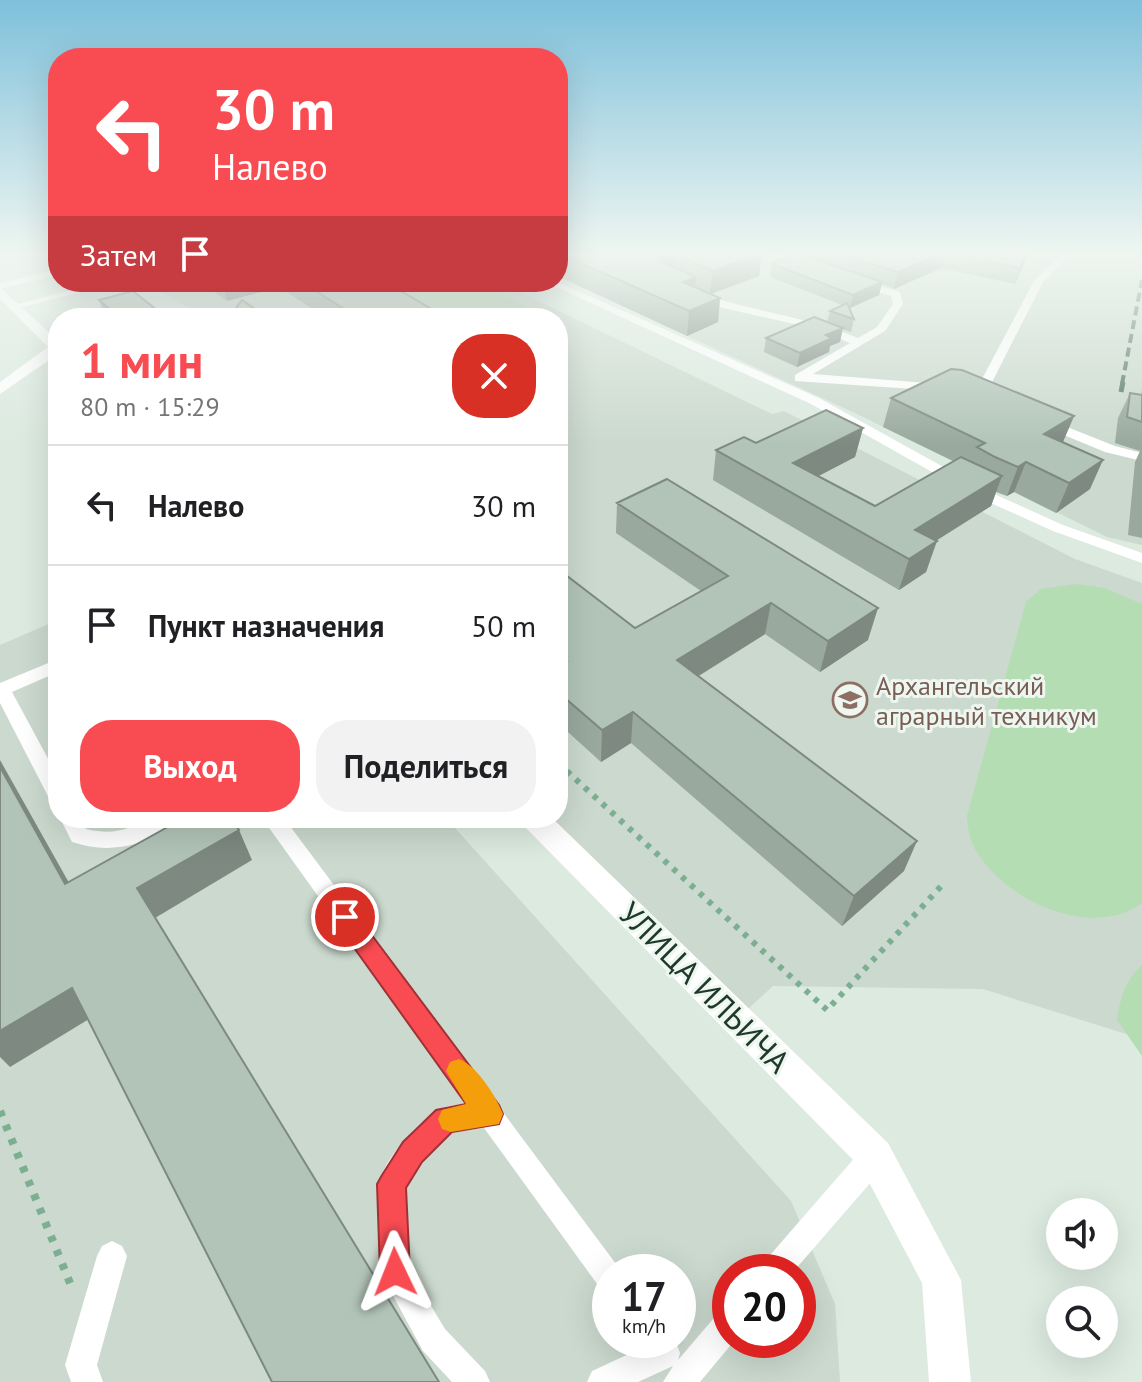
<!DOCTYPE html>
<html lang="ru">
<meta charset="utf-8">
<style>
body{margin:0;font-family:"PT Sans",sans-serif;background:#f2f2f2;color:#202124;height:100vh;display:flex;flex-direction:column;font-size:30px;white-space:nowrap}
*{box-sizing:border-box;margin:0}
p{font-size:26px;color:#757577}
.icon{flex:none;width:44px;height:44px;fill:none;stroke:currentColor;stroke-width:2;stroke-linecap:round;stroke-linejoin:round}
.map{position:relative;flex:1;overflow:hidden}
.panel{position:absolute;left:48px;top:308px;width:520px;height:520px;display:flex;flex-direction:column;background:#fff;border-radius:32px;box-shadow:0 8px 32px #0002}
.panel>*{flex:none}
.hud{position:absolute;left:48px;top:48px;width:520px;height:244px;border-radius:32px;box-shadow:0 8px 32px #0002;background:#f94b52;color:#fff;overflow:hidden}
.buttons{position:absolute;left:1046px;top:1198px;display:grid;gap:16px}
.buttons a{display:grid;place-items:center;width:72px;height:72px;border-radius:50%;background:#fff;box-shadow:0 8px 32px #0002;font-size:40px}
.speed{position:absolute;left:592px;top:1254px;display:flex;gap:16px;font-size:40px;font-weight:700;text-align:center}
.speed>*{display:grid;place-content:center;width:104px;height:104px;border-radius:50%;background:#fff;box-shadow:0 8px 32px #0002;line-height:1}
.speed small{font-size:20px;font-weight:400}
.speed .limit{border:12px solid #d22;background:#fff;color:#111}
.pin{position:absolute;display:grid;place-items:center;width:68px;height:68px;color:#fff;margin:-34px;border:4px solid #fff;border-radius:50%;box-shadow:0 2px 8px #0007}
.me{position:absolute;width:88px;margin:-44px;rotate:358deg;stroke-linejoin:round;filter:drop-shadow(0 0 6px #0008)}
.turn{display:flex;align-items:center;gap:28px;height:168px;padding:0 32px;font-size:36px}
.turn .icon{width:104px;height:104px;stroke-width:2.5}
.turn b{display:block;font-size:56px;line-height:68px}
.then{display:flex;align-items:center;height:76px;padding:0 32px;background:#0003;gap:16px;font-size:30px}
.round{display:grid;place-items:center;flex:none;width:84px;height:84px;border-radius:32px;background:#f2f2f2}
.summary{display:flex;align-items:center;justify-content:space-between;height:136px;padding:0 32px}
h1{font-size:48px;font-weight:700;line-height:60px;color:#f94b52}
.primary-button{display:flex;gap:16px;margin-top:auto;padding:16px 32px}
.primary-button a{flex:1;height:92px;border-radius:32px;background:#f94b52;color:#fff;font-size:32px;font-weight:700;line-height:92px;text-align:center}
.primary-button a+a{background:#f2f2f2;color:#202124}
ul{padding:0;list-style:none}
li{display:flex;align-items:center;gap:24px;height:120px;padding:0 32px;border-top:2px solid #e0e0e0}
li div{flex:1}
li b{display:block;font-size:30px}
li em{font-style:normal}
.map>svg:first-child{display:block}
</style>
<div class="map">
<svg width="1142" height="1382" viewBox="0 0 1142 1382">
<rect width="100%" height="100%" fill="#dceae0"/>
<!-- built -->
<g fill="#cbd9ce" fill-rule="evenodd">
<polygon points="558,252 1142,252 1142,545 1107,537 855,413 558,277"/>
<polygon points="141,282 499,282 772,414 784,411 1075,559 1142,583 1142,1039 983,989 773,986 748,1009 552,818 558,818 558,318 208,318"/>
<path d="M58 620V818H446L791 1201 835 1304 840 1382H0V645ZM610 1272H678V1340H610ZM730 1272H798V1340H730Z"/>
</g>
<!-- green -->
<g fill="#b4ddb3">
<polygon points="374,282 481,282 548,318 434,318"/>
<path d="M1076 584 1104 588 1142 604V903C1090 941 1001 899 974 847 969 837 968 827 967 816L1026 602 1041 589Z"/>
<path d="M1142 965V1056L1117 1020C1120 999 1125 980 1142 965Z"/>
</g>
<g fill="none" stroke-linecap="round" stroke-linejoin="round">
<!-- path-far2 -->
<polyline stroke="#7baf90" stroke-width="5" stroke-dasharray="4 6" stroke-linecap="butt" points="558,763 561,765"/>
<!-- path-far1 -->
<polyline stroke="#7baf90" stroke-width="6" stroke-dasharray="5 7" stroke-linecap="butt" points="558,763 827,1010 944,883"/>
<!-- path -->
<polyline stroke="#7baf90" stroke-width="8" stroke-dasharray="6 9" stroke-linecap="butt" points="0,1111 72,1288"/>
<!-- service -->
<g fill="#fff" fill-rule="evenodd">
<polygon points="762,252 775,252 812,266 804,268"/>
<polygon points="1064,252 1074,252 1043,282 986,394 976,397 974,394 1034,281"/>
<polygon points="58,269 58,275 0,289 0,283"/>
<path d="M858 280 900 292 903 304 885 331 813 374 940 384 946 388 944 391 795 381V375L850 343 816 329 710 305 692 296 697 293C750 310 806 317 858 338L877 327 893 304 891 296 854 285V281Z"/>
<polygon points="102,282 120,282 15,309 10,306"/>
<polygon points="545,282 558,282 819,398 983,489 1063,525 1142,553 1142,563 1053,531 973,495 811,404"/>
<polygon points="1047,419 1115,446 1142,453 1142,461 1105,452 1042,426 1041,423"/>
<polygon points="58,659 58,672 12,692 58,777 58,804 51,802 0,703 0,683"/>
<path d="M60 818H80L86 829C116 836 127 828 154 819 163 816 175 818 185 818 181 826 173 828 165 832 134 848 105 853 72 842Z"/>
<path d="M262 818H284L622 1272H610V1293L600 1288 484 1128 452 1132 422 1162 405 1187 409 1269 445 1329 485 1371 490 1382H452L423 1351 380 1272 377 1184C388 1157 411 1128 436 1111 445 1105 457 1105 467 1104Z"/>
<polygon points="875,1142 885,1146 889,1156 885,1166 793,1272 759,1272 764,1262 865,1146"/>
<polygon points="112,1241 122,1246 127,1256 97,1365 103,1382 71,1382 65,1365 97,1256 102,1246"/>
<polygon points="730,1308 730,1340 735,1340 700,1382 663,1382 673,1366 638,1382 587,1382 592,1371 659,1340 676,1342 680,1353 678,1360 719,1312"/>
</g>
<!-- minor -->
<g fill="#fff" fill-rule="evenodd">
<polygon points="0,287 58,341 58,354 0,394 0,382 48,347 0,299"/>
<polygon points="520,818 552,818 888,1143 961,1280 971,1382 929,1382 922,1283 862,1169 524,826"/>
</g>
<!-- rail-far1 -->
<polyline stroke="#577565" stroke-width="4" stroke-dasharray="9 5" stroke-linecap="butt" points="1122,384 1142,280"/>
<!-- rail -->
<polyline stroke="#577565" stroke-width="5" stroke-dasharray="12 6" stroke-linecap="butt" points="1121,392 1123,382"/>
</g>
<!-- wall -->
<g fill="#99a99e">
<polygon points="558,252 762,253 759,276 711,294 720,298 718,322 687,336 558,276"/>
<polygon points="811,252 1029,252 1015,284 941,268 894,289 882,284 879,295 850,308 854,319 851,332 842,329 840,342 830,346 829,352 797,367 764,352 766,338 827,322 830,311 842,305 770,277 772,264 810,258"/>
<polygon points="200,282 385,282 447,318 326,318 279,287 227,301"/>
<polygon points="99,300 167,318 105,318"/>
<polygon points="1142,389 1142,538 1128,535 1135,462 1140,451 1115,443 1118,418 1130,393 1141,395"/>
<polygon points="891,398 1074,416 1063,442 1090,489 1056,513 1014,492 1007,496 996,492 991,506 936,541 926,572 899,590 713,480 716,450 863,428 855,457 818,476 875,506 953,461 883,427"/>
<polygon points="617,503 868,640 820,672 765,634 699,676 904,871 842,926 631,743 601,762 558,723 558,569 635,628 701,591 616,533"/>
</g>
<!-- shaded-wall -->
<g fill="#7d8981">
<polygon points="946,252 941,268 894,289 898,272"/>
<polygon points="1028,252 1029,252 1015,284 1020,268"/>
<polygon points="762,253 759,276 710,294 713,271"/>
<polygon points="675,255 673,278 657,281 659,257"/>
<polygon points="696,277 694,301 683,282"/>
<polygon points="222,282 278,282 279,287 227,301"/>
<polygon points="882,282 879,295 850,308 853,295"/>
<polygon points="720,298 718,322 687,336 689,311"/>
<polygon points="843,328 840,342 830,346 829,352 797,367 800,353 826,335"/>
<polygon points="1074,416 1062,444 1044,434"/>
<polygon points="863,428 855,457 788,492 793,463"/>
<polygon points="1103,460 1090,489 1056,513 1069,483"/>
<polygon points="1026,462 1014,492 1007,496 1018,467"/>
<polygon points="1002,476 991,506 908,558 915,530"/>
<polygon points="937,541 926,572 899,590 909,559"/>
<polygon points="771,603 765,634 674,691 677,660"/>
<polygon points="878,608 868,640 820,672 828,641"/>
<polygon points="633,712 631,743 601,762 602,730"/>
<polygon points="0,760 86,913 65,884 0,767"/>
<polygon points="239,830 252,860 155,918 137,888"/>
<polygon points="917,841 904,871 842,926 854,896"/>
<polygon points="72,988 94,1016 10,1067 0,1057 0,1031"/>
</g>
<!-- building -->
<g fill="#b2c4b8" stroke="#7d8981" stroke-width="2">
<polygon points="558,252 759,252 762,253 713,271 675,255 659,257 660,261 696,277 683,282 720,298 689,311 558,253"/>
<polygon points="833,252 1028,252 1020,268 946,252 898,272"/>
<polygon points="797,253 882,282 853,295 772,264"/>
<polygon points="302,282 385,282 447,318 358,318"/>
<polygon points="133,291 167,318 120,318 99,300"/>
<polygon points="242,300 268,318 233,318 230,316"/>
<polygon points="847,303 854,319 830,311"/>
<polygon points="814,317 843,328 826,335 832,338 800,353 766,338"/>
<polygon points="951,369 962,370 1074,416 1044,434 1103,460 1069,483 1026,462 1018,467 995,457 977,447 985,443 891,398"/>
<polygon points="1130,393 1142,395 1142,422 1127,417"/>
<polygon points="826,410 863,428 793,463 875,506 961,457 1002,476 915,530 937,541 909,559 716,450 744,437 756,443"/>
<polygon points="667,479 878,608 828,641 771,603 677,660 917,841 854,896 633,712 602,730 558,692 558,666 567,661 558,653 558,569 635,628 728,576 617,503"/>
<polygon points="0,767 65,884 184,818 231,818 239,830 137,888 439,1382 272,1382 72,988 0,1031"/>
</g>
<!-- sky -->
<linearGradient id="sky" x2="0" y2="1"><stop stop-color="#7ec0db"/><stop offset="0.57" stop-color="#eff6f1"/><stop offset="1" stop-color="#eff6f1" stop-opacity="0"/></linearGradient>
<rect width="1142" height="445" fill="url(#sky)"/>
<!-- route -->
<polygon fill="#f94b52" stroke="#a23135" stroke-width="2" points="345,907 353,910 499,1105 503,1114 499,1124 452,1132 422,1162 406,1188 410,1272 405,1282 395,1286 385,1282 380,1272 377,1184 382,1175 403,1142 436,1110 466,1104 337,924 334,917 337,910"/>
<!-- slow -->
<path fill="#f59e0b" d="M459 1059C477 1066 496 1096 503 1114L499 1124 451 1132 442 1129 438 1119 442 1110 466 1104 446 1071 450 1062Z"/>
<!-- icons -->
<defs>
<g id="university-ring" transform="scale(1.8)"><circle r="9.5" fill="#edf6ef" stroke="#8d6e63" stroke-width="1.5"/><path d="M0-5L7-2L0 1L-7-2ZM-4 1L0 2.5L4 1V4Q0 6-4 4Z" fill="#8d6e63"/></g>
</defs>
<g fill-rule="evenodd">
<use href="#university-ring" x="850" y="700"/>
</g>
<g text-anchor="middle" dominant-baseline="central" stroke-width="6" stroke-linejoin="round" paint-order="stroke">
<!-- education labels -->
<g font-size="26" fill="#785e54" stroke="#edf6ef" text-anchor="start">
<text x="876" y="685">Архангельский<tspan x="876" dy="30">аграрный техникум</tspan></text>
</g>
<!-- near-street labels -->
<g font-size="32" fill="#1e392a" stroke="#edf6ef">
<text transform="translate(705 987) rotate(45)">УЛИЦА ИЛЬИЧА</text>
</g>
</g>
</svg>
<div class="buttons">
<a><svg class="icon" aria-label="sound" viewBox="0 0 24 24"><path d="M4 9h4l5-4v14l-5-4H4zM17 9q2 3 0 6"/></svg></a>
<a><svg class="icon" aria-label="search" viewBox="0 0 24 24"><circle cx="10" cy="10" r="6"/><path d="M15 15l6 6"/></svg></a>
</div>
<div class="speed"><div>17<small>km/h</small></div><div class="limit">20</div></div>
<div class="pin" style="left:345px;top:917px;background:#d93025"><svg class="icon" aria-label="arrive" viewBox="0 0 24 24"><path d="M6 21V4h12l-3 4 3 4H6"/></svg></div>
<svg class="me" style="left:395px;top:1272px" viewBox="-20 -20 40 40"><path d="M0-17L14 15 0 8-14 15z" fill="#f94b52" stroke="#fff" stroke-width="4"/></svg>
<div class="hud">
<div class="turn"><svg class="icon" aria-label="left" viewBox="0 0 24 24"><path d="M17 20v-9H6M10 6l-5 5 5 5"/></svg><div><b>30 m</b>Налево</div></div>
<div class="then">Затем<svg class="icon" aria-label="arrive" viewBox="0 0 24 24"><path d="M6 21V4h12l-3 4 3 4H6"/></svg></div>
</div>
<section class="panel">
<div class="summary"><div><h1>1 мин</h1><p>80 m · 15:29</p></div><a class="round" style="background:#d93025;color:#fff"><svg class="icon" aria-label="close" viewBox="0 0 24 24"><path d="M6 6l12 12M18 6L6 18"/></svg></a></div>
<ul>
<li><svg class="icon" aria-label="left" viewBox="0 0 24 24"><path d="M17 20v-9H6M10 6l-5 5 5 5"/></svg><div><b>Налево</b></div><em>30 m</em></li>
<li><svg class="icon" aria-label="arrive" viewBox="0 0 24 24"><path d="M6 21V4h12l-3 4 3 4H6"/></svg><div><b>Пункт назначения</b></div><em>50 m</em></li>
</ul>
<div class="primary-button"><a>Выход</a><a>Поделиться</a></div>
</section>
</div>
